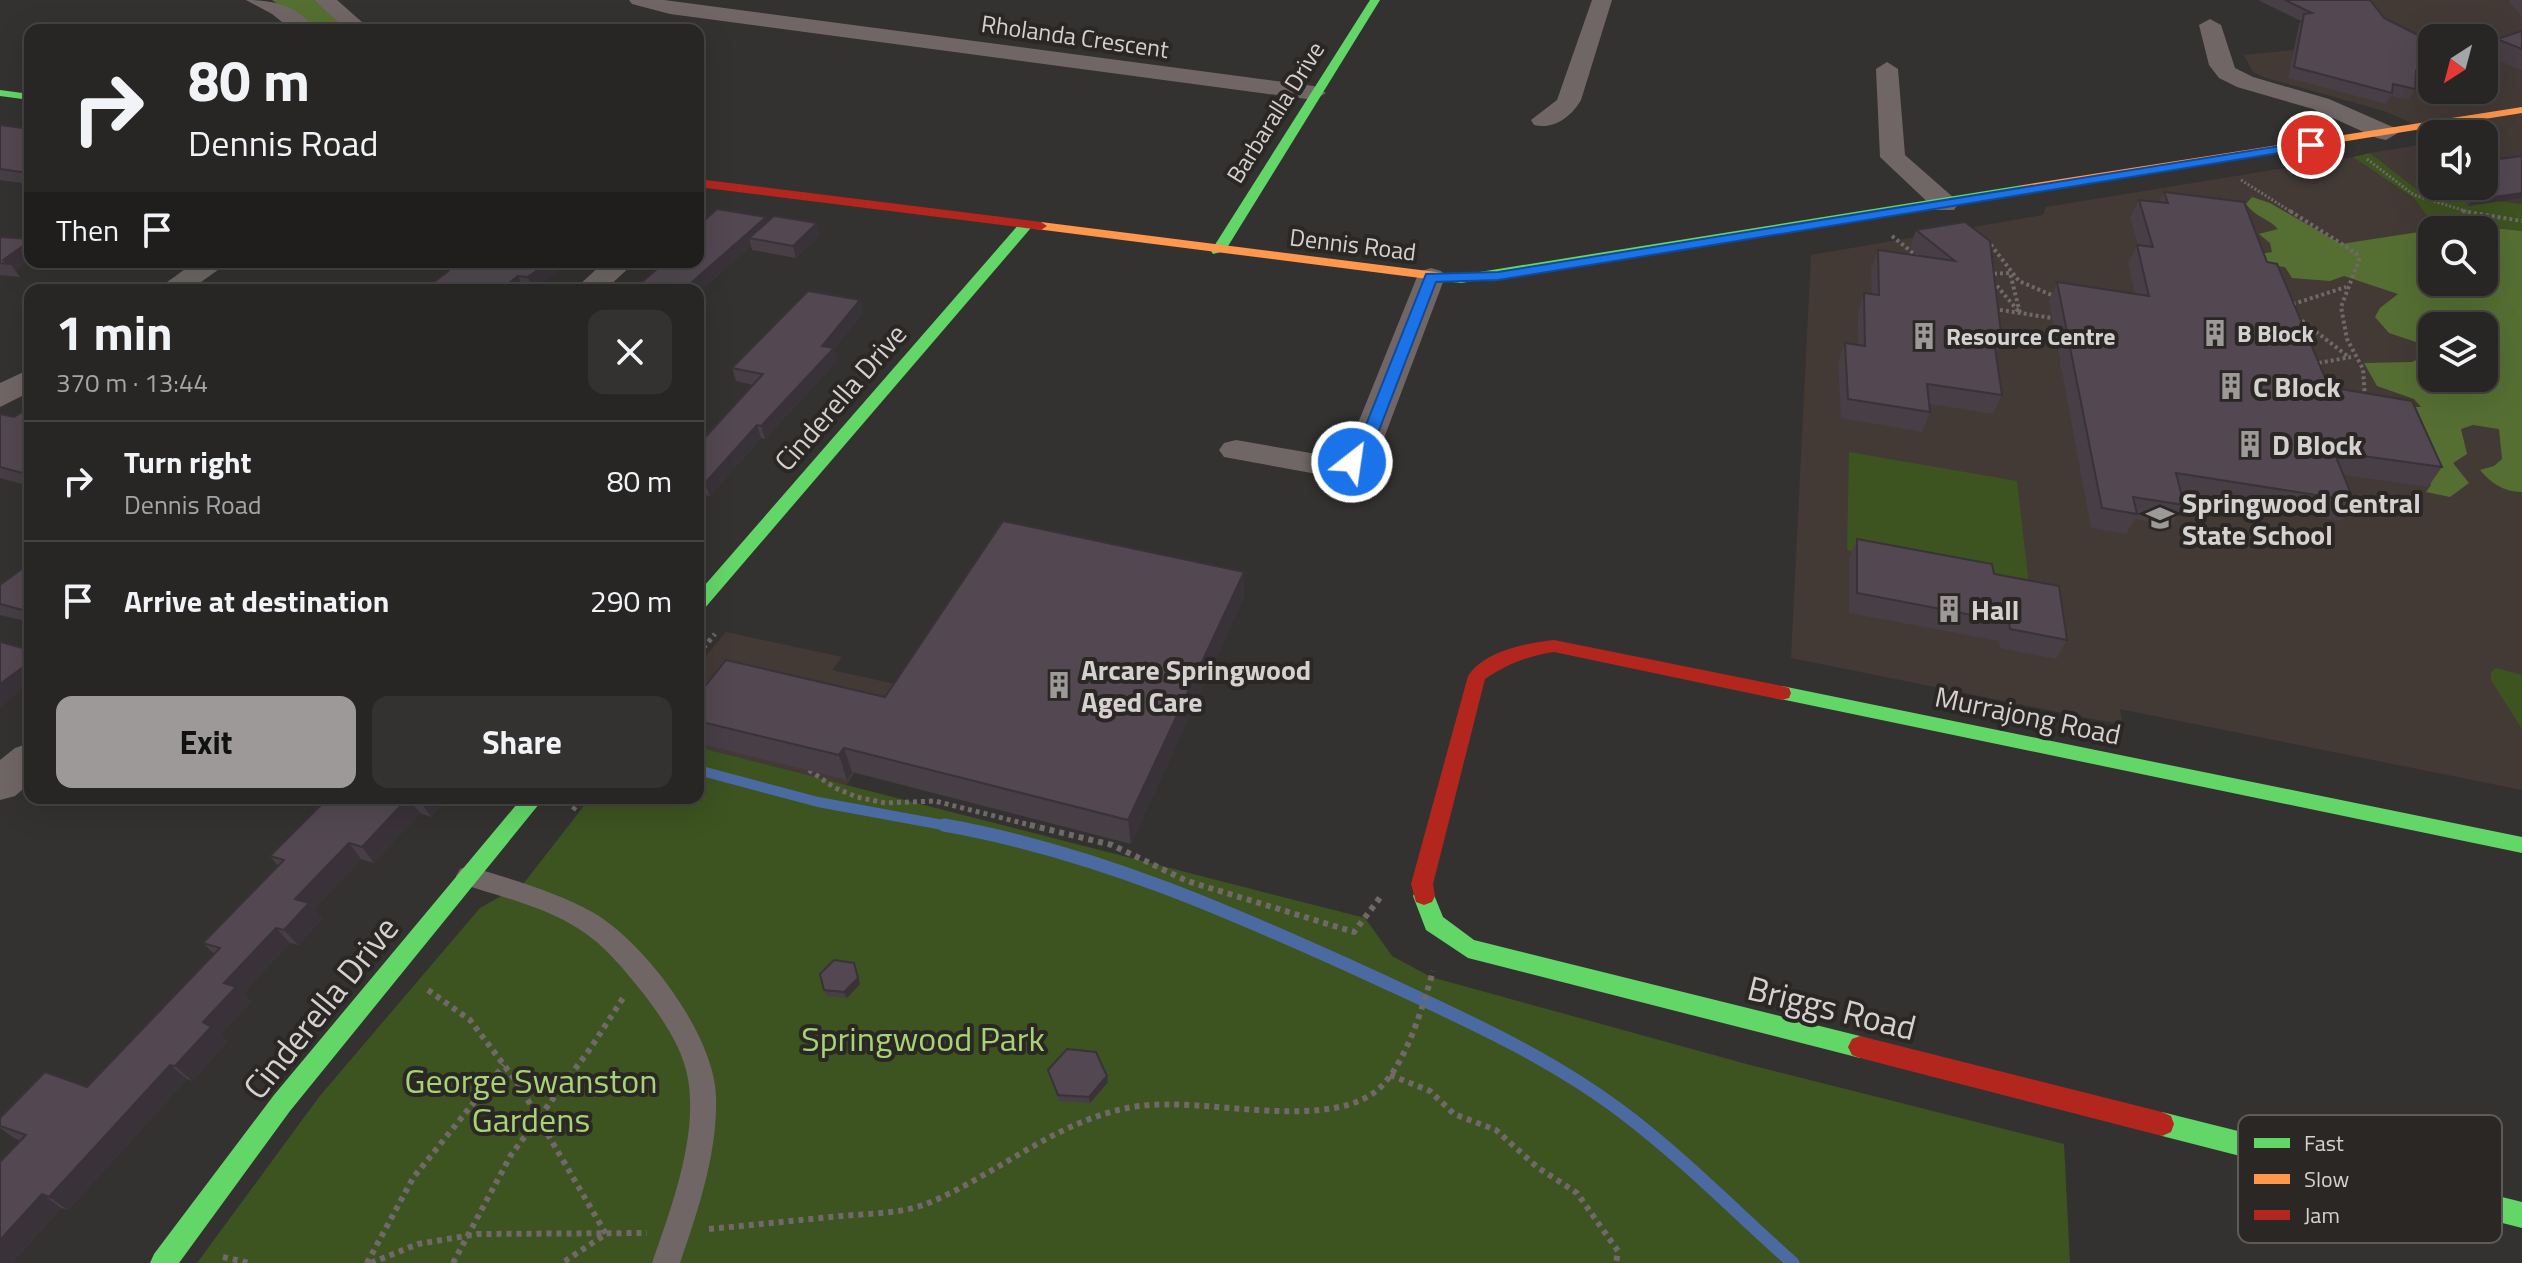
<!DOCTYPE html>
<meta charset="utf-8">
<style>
body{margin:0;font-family:"Titillium Web",sans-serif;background:#333231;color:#f1f3f6;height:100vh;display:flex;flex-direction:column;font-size:30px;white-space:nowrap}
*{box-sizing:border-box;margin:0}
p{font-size:26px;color:#a4a5a6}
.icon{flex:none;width:44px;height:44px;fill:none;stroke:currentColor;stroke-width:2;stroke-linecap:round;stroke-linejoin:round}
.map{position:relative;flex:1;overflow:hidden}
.details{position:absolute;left:24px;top:284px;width:680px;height:520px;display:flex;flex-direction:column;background:#272624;border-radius:16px;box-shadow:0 8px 32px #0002,0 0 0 2px #434341}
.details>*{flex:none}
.hud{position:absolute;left:24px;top:24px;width:680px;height:244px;border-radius:16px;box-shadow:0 8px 32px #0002,0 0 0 2px #434341;background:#272624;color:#f1f3f6;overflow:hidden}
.needle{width:52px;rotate:216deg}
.tools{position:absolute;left:2418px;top:24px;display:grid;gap:16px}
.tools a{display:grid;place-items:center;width:80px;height:80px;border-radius:16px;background:#272624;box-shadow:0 8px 32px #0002,0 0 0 2px #434341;font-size:40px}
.pin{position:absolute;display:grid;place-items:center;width:68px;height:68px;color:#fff;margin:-34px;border:4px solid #fff;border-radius:50%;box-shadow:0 2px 8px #0007}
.me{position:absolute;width:88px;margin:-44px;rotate:30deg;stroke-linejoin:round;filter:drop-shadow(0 0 6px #0008)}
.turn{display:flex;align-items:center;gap:28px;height:168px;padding:0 32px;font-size:36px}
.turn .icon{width:104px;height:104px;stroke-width:2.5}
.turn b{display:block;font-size:56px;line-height:68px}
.then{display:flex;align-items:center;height:76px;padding:0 32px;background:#0003;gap:16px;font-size:30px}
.round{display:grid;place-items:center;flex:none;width:84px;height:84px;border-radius:16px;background:#333231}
.head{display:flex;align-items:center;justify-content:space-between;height:136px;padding:0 32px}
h1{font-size:48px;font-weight:700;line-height:60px}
.primary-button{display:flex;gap:16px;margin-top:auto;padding:16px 32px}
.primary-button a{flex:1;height:92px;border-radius:16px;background:#9c9998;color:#111;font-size:32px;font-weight:700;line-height:92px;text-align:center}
.primary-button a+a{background:#333231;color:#f1f3f6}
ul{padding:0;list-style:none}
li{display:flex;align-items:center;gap:24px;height:120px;padding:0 32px;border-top:2px solid #434341}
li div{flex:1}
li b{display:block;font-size:30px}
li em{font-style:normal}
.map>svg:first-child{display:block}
</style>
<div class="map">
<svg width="2522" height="1263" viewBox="0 0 2522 1263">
<rect width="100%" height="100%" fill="#343230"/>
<!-- built -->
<g fill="#433a36" fill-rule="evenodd">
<path d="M2370 0H2522V204L2419 191 2370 153 2432 143V186H2484V134H2436L2384 111 2266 78 2253 72 2244 55 2392 40ZM2432 38H2484V90H2432Z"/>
<path d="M2353 157 2415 199 2429 219 2522 231V790L2120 709 2123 725 1791 658 1811 255 2043 215 2046 207ZM2432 230H2484V282H2432ZM2432 326H2484V378H2432Z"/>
<polygon points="726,632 842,657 832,670 908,687 846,786 698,747 698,665"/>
</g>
<!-- green -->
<g fill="#3d5320">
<polygon points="2370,153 2419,191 2522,204 2522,231 2429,219 2415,199 2353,157"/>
<polygon points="1849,452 2017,481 2029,585 1847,550"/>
<polygon points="2496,668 2522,675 2522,729 2491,680 2491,672"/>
<polygon points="698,747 1365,918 1392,956 1431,977 1750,1065 2064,1144 2070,1263 197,1263 319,1097 480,908 524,883 590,798 698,798"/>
</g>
<!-- forest -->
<g fill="#556f33" fill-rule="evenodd">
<polygon points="272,0 314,0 351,30 315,30"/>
<path d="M2252 197 2270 203 2341 244 2432 230V282H2484V230H2434L2444 228 2433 221 2522 231V492C2504 492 2491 483 2480 470L2494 466 2502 459 2499 429 2473 425 2461 429 2467 454 2453 463 2469 483 2450 497 2426 492 2431 485 2403 420 2407 407H2421L2414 399 2377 386 2364 363 2412 362 2426 355 2428 346 2389 333 2375 317 2380 308 2398 294 2344 276 2330 281 2292 278 2285 267 2229 259 2272 252 2270 243 2259 234 2278 229C2268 218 2255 217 2246 204ZM2432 326H2484V378H2432Z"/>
</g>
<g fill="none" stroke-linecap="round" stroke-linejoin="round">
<!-- stream-far1 -->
<polyline stroke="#4b6aa1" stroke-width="10" points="698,770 818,802 954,827"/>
<!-- stream -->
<path stroke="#4b6aa1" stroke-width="13" d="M944 825C1097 852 1236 914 1376 978 1464 1019 1553 1058 1630 1118 1687 1162 1739 1215 1793 1263"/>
<!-- path-far3 -->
<g stroke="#706869" stroke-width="3" stroke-dasharray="2 2" stroke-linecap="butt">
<polyline points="2367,159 2414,195 2472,213"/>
<polyline points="2241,180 2293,213"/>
</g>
<!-- path-far2 -->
<g stroke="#706869" stroke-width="4" stroke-dasharray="3 3" stroke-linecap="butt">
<polyline points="2290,211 2356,253 2359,260 2341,307 2347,339 2363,369 2365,398"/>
<polyline points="2462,211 2522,221"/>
<polyline points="1892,236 1918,257"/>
<polyline points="1987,240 2019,281 2056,297"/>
<polyline points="1988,274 2010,273 2020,313 1991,279"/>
<polyline points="2287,306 2346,287"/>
<polyline points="1994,309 2052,318"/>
<polyline points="2297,317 2350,358"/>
<polyline points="2313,364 2351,357"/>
</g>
<!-- path-far1 -->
<g stroke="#706869" stroke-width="5" stroke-dasharray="4 4" stroke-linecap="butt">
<polyline points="698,654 715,634"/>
<polyline points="809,770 835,788 857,797 885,803 935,801 1038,827"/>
<polyline points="573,810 582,798"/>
</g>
<!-- path -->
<g stroke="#706869" stroke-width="6" stroke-dasharray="5 5" stroke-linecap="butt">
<polyline points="1030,825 1112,845 1187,881 1354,932 1382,895"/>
<polyline points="428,990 470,1020 519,1085 606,1234 562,1263"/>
<polyline points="1390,1075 1430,1091 1454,1114 1496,1130 1537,1167 1577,1193 1618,1251 1616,1263"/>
<path d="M709 1229C753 1225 797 1220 842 1216 872 1213 903 1214 931 1202 1001 1172 1061 1117 1139 1106 1204 1097 1317 1130 1372 1094 1404 1073 1423 1006 1433 971"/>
<polyline points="223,1257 250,1263"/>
<polyline points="367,1263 413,1178 504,1065"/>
<polyline points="371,1263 418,1244 477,1234 647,1233"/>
<polyline points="453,1263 511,1155 590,1049 625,995"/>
</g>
<!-- lane -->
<path fill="#706666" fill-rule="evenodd" d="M468 866C510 879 555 891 594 913 646 944 714 1035 716 1096 718 1152 698 1211 680 1263H652C671 1208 698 1138 688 1079 683 1048 662 1018 643 993 624 970 605 945 579 929 543 906 500 897 460 883L456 876 460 869Z"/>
<!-- street -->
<g fill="#706666" fill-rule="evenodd">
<path d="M246 0C275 0 297 5 316 30H292L272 14Z"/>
<polygon points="314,0 337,0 371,30 347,30"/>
<polygon points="629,0 664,0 1314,86 1326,93 1314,100 670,14 632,4"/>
<path d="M1592 0H1612L1581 100C1572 116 1554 130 1534 125L1531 120 1557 100Z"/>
<polygon points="2210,19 2221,25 2235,68 2253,77 2329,99 2395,128 2398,133 2386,140 2377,138 2313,109 2237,87 2219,78 2209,65 2199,25"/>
<polygon points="1887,62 1898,69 1905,155 1954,198 1958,204 1954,210 1936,210 1880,157 1876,69"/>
<polygon points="195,262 229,262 190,290 156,290"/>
<polygon points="604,262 635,262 605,290 574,290"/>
<polygon points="1431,268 1441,271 1445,277 1381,446 1364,469 1328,476 1224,457 1219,450 1224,443 1236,440 1328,456 1341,453 1350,443 1417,277 1421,271"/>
<polygon points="30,369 30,392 0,407 0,383"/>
<polygon points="30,743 30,783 15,796 0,800 0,760 15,748"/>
</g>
<!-- fast -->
<g fill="#63d668" fill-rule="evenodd">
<polygon points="1370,0 1380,0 1225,251 1213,254 1211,251"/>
<polygon points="0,90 30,94 30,100 0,96"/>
<polygon points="2023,185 2029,189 2027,192 1461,283 1436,280 1429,276 1436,272 1461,275"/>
<polygon points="1025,222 1031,226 1030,229 704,609 698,611 698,593 1020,223"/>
<polygon points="1782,686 2522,837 2522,853 1775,698 1773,693 1775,688"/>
<polygon points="522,798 544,798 290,1111 179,1263 150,1263 154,1254 274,1095"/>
<polygon points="1424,887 1432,890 1443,917 1474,940 1860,1036 1868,1039 1872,1047 1868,1055 1860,1058 1468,958 1426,930 1413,896 1416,890"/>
<polygon points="2162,1112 2522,1202 2522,1228 2162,1136 2153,1132 2150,1124 2153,1116"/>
</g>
<!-- slow -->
<g fill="#ff974d" fill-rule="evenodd">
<polygon points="2522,107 2522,113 2023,193 2017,189 2023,185"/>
<polygon points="1041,222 1436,272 1443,276 1436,280 1036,229 1035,226"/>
</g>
<!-- jam -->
<g fill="#b3261e" fill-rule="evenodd">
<polygon points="698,179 1041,222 1047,226 1041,230 698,187"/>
<path d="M1554 640 1782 686 1789 688 1791 693 1789 698 1782 700 1554 652C1528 656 1507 664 1485 679L1433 884 1435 896 1432 902 1424 905 1416 902 1411 884 1468 676C1484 651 1526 643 1554 640Z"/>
<polygon points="1860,1036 2162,1112 2171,1116 2174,1124 2171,1132 2162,1136 1860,1058 1852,1055 1848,1047 1852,1039"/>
</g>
</g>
<!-- wall -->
<g fill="#473e46">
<polygon points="2258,0 2370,0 2384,18 2432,42 2432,79 2416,82 2415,89 2409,100 2390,96 2386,104 2288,78 2299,25 2301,21"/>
<polygon points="2508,0 2522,0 2522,17"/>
<polygon points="2522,31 2522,70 2486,56 2497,39"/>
<polygon points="0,125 30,129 29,184 0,180"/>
<polygon points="2456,186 2484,186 2468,206"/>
<polygon points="2164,192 2267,262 2329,387 2442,467 2428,487 2343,475 2354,501 2340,521 2182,495 2184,505 2172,525 2135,519 2126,534 2091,528 2049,301 2057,282 2135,294 2128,263 2137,245 2138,245 2130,217 2139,200 2159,202"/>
<polygon points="767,221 820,235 796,258 752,250 751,246 698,293 698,290 635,290 634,289"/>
<polygon points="1965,222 2002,342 1996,354 2002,395 1993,414 1929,404 1930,412 1922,432 1841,418 1838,362 1845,343 1858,345 1858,312 1864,293 1872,294 1871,268 1878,250 1919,256 1910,248 1916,230"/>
<polygon points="0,237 30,239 30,259 15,270 20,277 0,275"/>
<polygon points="328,262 352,262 346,266"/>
<polygon points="454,262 568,262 533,290 446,273 455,265"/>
<polygon points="860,300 863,313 834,349 837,361 765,439 761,438 710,496 698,494 698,445 753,385 736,381 732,368"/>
<polygon points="30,407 30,486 0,478 0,414 14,417"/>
<polygon points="1857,539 1994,574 2067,640 2056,659 2000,648 1999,641 1849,613 1849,559"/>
<polygon points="30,563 30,622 0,615 0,585"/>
<polygon points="1244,572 1244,597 1131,844 852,772 847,780 698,743 698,695 885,697"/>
<polygon points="328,798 448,798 431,817 420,813 374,863 361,859 314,909 322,919 298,945 290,943 243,994 251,1002 220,1035 227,1042 192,1081 187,1079 68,1210 61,1208 12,1263 0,1263 21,1141 14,1138 0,1128 0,1118 87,1087 214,954 203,943 278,866 270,856"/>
<polygon points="856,969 860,984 847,998 827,996 824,990"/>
<polygon points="1048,1070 1108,1082 1090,1103 1059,1101"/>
</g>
<!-- shaded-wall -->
<g fill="#3a3239">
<polygon points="2432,69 2432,79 2409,83 2416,71"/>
<polygon points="30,167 30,183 29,184 21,172"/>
<polygon points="2522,193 2522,198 2468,206 2472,200"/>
<polygon points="766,217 769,229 749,238 751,246 698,293 698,290 683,290"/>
<polygon points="817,223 820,235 796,258 793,246"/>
<polygon points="30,241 30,259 15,270 11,264 3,260"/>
<polygon points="548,262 568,262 533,290 528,277"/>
<polygon points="518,276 523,288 521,290 500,290"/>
<polygon points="860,300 863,313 834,349 837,361 765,439 761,426 822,346"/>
<polygon points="757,425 761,438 710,496 705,483"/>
<polygon points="1244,572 1244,597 1131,844 1128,820"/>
<polygon points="30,662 30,684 0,707 0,684"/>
<polygon points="844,748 852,772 847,780 839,755"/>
<polygon points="408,798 420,813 374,863 362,847"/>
<polygon points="423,798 448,798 431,817 420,801"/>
<polygon points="349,843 361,859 314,909 322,919 298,945 284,930 295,899"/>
<polygon points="276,928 290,943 243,994 251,1002 220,1035 227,1042 192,1081 175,1066 224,983"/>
<polygon points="854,963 860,984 847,998 844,992"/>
<polygon points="170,1065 187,1079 68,1210 49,1197"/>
<polygon points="1107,1076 1108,1082 1090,1103 1089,1097"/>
<polygon points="42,1194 61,1208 12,1263 0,1263 0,1240"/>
</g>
<!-- building -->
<g fill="#534851" stroke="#3a3239" stroke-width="2">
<polygon points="2285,0 2370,0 2384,18 2432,42 2432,69 2416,71 2415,89 2393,84 2392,93 2294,67 2304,14 2312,13"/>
<polygon points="2522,31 2522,49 2497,39"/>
<polygon points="0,125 30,129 30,167 21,172 0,169"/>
<polygon points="2522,156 2522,193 2472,200 2464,186 2484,186 2484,161"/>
<polygon points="2164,192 2244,202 2267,262 2277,264 2329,387 2412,401 2442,467 2334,452 2354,501 2176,473 2184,505 2133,497 2137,514 2102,508 2057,282 2149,296 2137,245 2153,247 2139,200 2168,203"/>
<polygon points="717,209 766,217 683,290 634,289 665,262 698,262 698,226"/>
<polygon points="774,216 817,223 793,246 749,238"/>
<polygon points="1965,222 1990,241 2002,342 1994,341 2002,395 1927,384 1930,412 1848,399 1845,343 1865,346 1864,293 1879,295 1878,250 1955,261 1916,230"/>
<polygon points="0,237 30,239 30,241 3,260 11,264 0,263"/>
<polygon points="458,262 548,262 528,277 518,276 500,290 423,290 446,273"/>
<polygon points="808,291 860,300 822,346 834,348 761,426 757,425 705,483 698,482 698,445 763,374 732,368"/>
<polygon points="30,407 30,475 0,467 0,414 14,417"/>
<polygon points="1003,521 1244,572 1128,820 844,748 839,755 698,721 698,695 726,660 885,697"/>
<polygon points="1857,539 1992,564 1994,574 2059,586 2067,640 2010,629 2009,622 1857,593"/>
<polygon points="30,563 30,612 0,604 0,585"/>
<polygon points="0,642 1,642 30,650 30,662 0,684"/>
<polygon points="328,798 408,798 362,847 349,843 295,899 309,903 284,930 276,928 224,983 236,987 203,1022 211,1027 175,1066 170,1065 49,1197 42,1194 0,1240 0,1162 26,1135 0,1126 0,1118 45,1072 87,1087 220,948 203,943 284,860 270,856"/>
<polygon points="834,960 854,963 858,978 844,992 824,990 820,974"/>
<polygon points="1067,1049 1096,1052 1107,1076 1089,1097 1058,1095 1048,1070"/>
</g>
<!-- route -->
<polygon fill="#1a73e8" stroke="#114b97" stroke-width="2" points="2311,141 2317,145 2315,147 1498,280 1436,282 1373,446 1358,466 1352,467 1344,462 1358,445 1426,274 1498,272"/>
<!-- icons -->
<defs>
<g id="building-bare" transform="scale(2.16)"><path d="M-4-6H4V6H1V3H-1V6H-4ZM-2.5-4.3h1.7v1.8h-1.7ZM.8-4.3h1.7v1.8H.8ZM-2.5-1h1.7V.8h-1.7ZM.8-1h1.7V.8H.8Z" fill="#9c9998" stroke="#2b2725" stroke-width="2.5" paint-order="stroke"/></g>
<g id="school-bare" transform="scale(2.16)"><path d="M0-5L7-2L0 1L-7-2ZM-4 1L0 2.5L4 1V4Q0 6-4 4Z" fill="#9c9998" stroke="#2b2725" stroke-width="2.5" paint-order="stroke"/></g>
</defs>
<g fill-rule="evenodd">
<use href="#building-bare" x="2215" y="333"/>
<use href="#building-bare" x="1924" y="336"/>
<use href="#building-bare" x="2231" y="386"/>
<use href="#building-bare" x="2250" y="444"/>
<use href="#school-bare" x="2160" y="518"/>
<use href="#building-bare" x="1949" y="609"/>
<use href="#building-bare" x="1059" y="685"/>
</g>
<g text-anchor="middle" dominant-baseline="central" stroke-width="8" stroke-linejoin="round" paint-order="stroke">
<!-- far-street labels -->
<g font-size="24" fill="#d4d1d0" stroke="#2b2725">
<text transform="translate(1075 36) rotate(8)">Rholanda Crescent</text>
<text transform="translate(1275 112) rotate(-58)">Barbaralla Drive</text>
<text transform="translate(1353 244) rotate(7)">Dennis Road</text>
</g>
<!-- far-poi labels -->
<g font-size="24" font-weight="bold" fill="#d4d1d0" stroke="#2b2725" text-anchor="start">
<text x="2237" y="333">B Block</text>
<text x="1946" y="336">Resource Centre</text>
</g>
<!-- poi labels -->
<g font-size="28" font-weight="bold" fill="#d4d1d0" stroke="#2b2725" text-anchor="start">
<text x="2253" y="386">C Block</text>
<text x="2272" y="444">D Block</text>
<text x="2182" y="502">Springwood Central<tspan x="2182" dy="32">State School</tspan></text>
<text x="1971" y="609">Hall</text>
<text x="1081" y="669">Arcare Springwood<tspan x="1081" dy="32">Aged Care</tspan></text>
</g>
<!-- street labels -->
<g font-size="28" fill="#d4d1d0" stroke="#2b2725">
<text transform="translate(840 397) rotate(-49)">Cinderella Drive</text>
<text transform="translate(2028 715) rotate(12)">Murrajong Road</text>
</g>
<!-- near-street labels -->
<g font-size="34" fill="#d4d1d0" stroke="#2b2725">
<text transform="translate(320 1007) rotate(-51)">Cinderella Drive</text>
<text transform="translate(1832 1007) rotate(14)">Briggs Road</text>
</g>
<!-- near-park labels -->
<g font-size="34" fill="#a6d474" stroke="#2b2725">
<text x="923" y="1038">Springwood Park</text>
<text x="531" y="1080">George Swanston<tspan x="531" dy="39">Gardens</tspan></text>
</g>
</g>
<!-- legend -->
<rect x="2238" y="1115" width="264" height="128" rx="12" fill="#2b2725" stroke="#5e5a58" stroke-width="2"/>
<rect x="2254" y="1138" width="36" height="10" fill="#63d668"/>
<rect x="2254" y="1174" width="36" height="10" fill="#ff974d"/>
<rect x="2254" y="1210" width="36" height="10" fill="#b3261e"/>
<g font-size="22" fill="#d4d1d0">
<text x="2304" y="1151">Fast</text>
<text x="2304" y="1187">Slow</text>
<text x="2304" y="1223">Jam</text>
</g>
</svg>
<div class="tools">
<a><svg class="needle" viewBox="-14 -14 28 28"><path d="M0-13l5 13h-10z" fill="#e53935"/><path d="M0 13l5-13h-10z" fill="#a4a5a6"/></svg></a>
<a><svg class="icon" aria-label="sound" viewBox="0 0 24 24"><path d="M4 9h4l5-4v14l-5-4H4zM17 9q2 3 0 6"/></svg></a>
<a><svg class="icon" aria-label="search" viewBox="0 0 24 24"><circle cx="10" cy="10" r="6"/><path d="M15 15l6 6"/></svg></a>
<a><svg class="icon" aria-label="layers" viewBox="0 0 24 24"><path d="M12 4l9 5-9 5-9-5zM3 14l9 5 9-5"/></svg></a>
</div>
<div class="pin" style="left:2311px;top:145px;background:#d93025"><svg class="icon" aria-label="arrive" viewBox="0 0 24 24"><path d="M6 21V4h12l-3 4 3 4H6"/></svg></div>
<svg class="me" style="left:1352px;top:462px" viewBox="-20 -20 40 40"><circle r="17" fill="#1a73e8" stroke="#fff" stroke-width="3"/><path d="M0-11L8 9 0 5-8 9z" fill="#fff"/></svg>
<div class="hud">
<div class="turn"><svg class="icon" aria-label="right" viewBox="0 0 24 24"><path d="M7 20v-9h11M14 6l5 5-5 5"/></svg><div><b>80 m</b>Dennis Road</div></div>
<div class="then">Then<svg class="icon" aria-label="arrive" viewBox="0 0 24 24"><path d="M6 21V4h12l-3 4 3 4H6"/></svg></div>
</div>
<section class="details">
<div class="head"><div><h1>1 min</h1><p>370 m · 13:44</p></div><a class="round"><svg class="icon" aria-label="close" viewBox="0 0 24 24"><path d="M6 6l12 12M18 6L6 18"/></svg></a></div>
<ul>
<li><svg class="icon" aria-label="right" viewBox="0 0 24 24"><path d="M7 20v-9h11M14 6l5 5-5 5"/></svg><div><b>Turn right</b><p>Dennis Road</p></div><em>80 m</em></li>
<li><svg class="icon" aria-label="arrive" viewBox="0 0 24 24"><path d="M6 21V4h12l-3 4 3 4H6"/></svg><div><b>Arrive at destination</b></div><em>290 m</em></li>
</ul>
<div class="primary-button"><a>Exit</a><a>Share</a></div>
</section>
</div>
